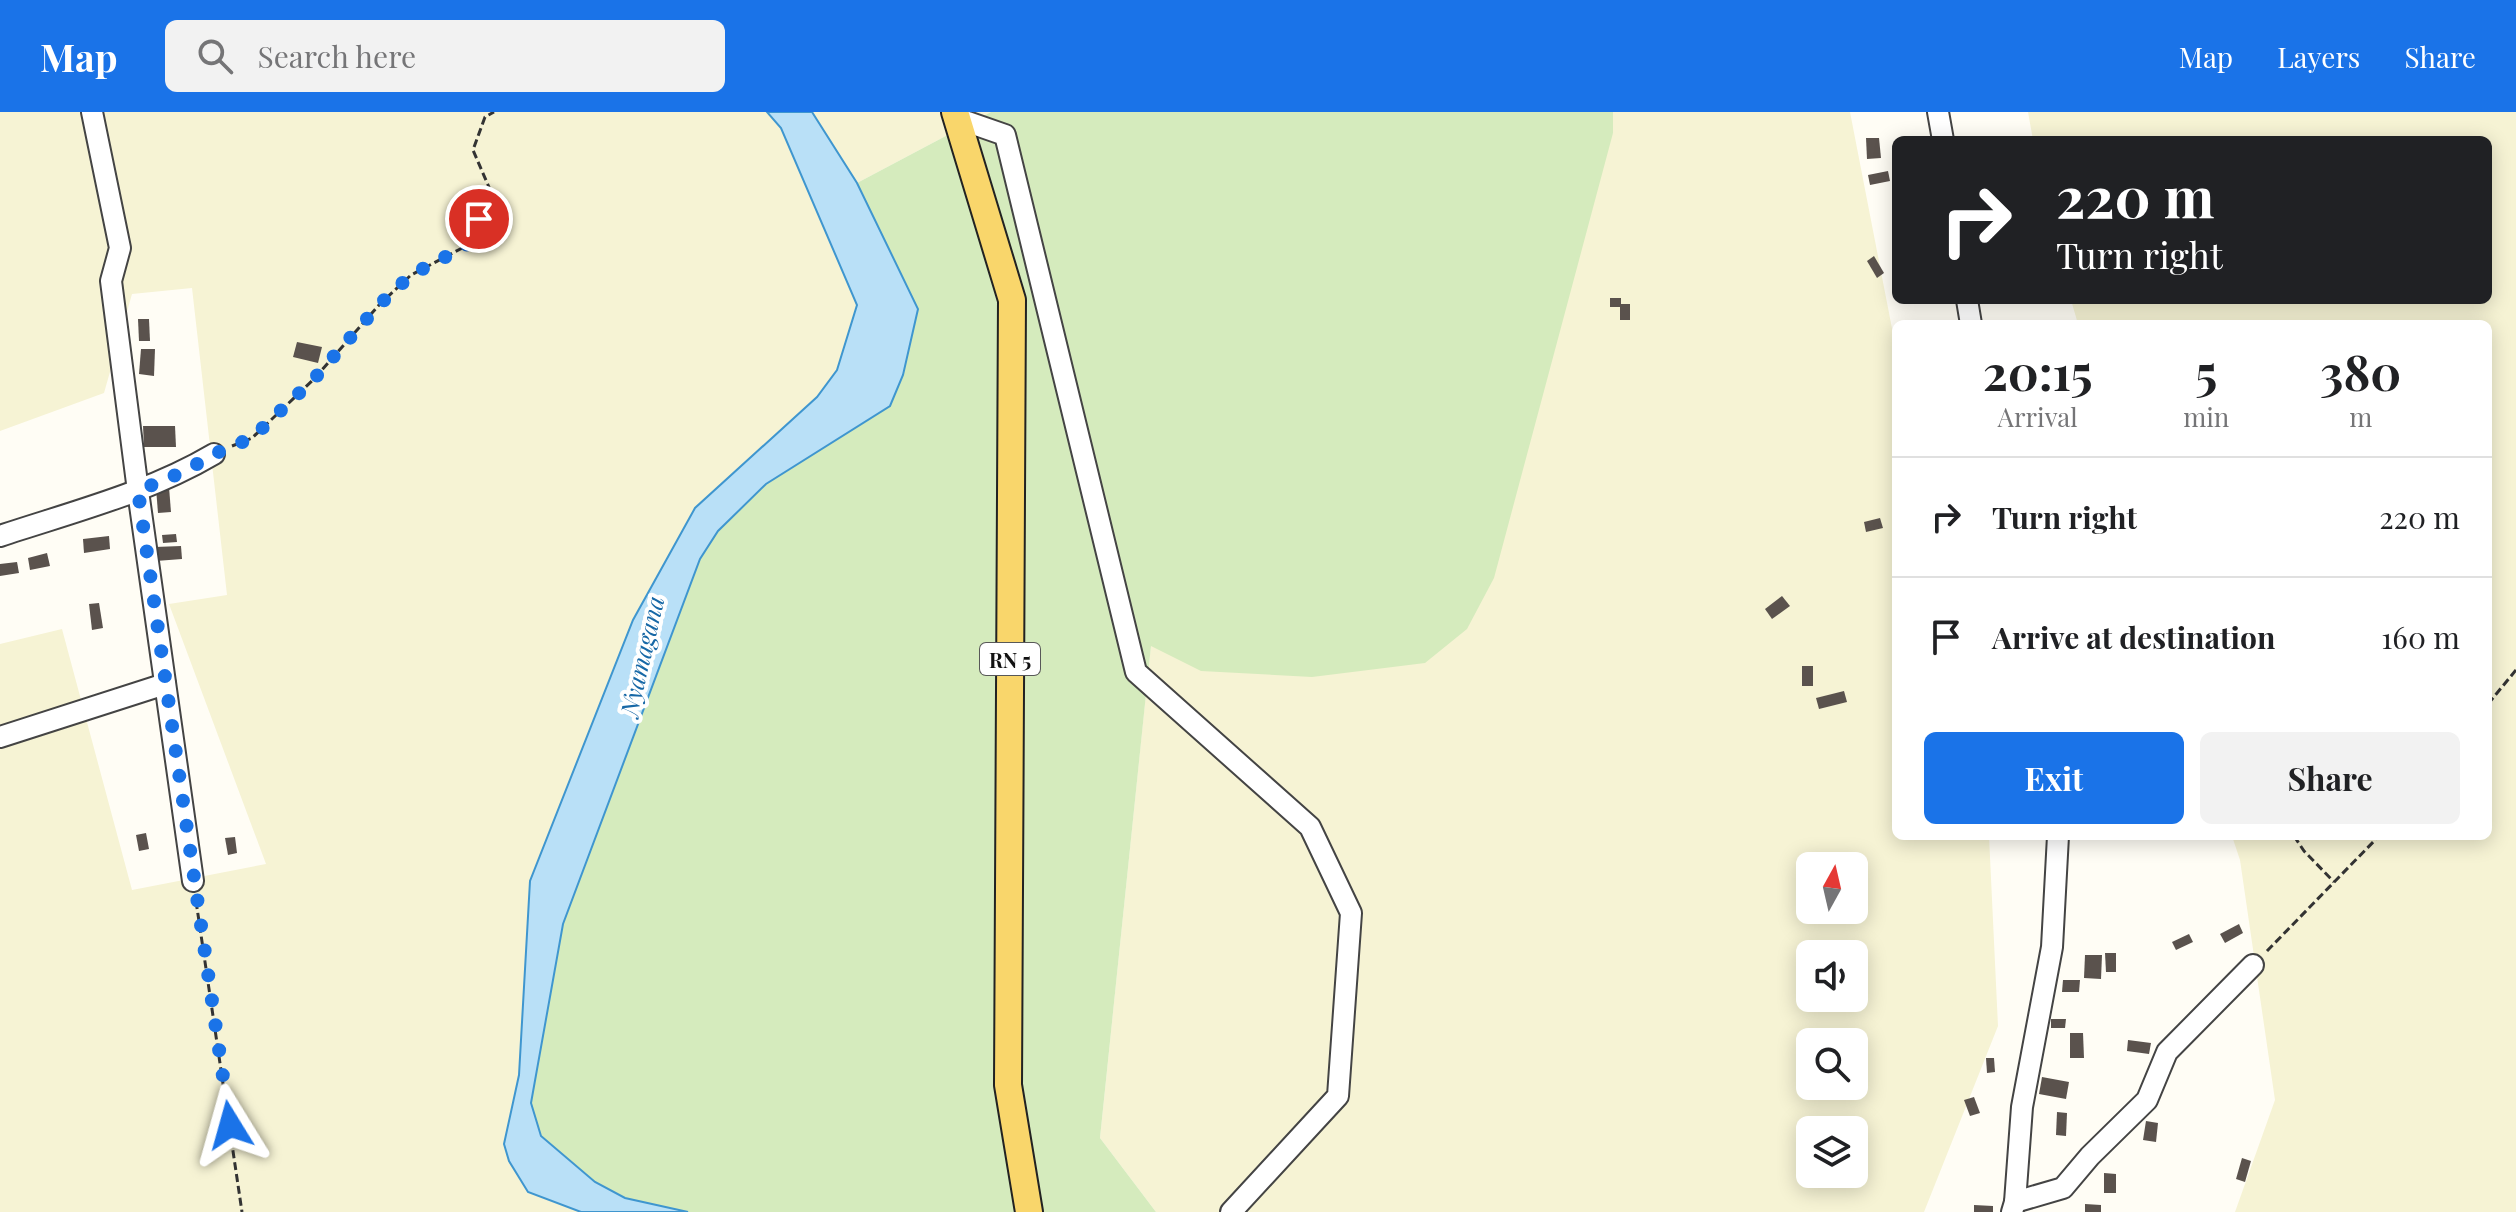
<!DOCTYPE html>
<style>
body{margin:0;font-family:"Playfair Display",serif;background:#f2f2f2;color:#202124;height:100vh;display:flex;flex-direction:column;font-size:30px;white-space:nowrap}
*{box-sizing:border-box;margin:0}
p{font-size:26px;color:#757577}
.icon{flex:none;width:44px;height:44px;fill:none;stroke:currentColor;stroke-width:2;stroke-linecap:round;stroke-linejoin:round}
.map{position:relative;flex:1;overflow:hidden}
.sheet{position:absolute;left:1892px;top:208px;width:600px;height:520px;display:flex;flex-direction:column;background:#fff;border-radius:12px;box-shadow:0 4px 20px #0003}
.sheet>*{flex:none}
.hud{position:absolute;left:1892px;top:24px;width:600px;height:168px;border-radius:12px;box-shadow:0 4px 20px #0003;background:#202124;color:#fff;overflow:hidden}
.needle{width:52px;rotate:8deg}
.controls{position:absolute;left:1796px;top:740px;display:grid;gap:16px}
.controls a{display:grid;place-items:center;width:72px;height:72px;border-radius:12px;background:#fff;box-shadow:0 4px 20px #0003;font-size:40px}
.pin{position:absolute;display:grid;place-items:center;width:68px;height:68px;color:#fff;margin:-34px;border:4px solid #fff;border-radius:50%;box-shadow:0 2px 8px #0007}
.me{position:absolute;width:88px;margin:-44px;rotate:352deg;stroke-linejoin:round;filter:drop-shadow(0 0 6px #0008)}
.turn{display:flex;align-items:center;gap:28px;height:168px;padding:0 32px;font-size:36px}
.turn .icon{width:104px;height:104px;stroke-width:2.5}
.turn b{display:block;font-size:56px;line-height:68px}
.eta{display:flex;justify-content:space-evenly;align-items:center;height:136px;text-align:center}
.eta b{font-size:48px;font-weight:700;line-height:56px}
.button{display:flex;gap:16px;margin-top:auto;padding:16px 32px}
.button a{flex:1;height:92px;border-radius:12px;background:#1a73e8;color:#fff;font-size:32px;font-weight:700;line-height:92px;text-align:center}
.button a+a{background:#f2f2f2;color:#202124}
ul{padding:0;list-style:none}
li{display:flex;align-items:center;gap:24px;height:120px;padding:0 32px;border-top:2px solid #e0e0e0}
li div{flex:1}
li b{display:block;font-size:30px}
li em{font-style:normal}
header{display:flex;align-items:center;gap:48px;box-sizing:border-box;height:112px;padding:0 40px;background:#1a73e8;color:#fff}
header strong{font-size:38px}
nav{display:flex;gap:44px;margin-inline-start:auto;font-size:28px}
.search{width:560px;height:72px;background:#f2f2f2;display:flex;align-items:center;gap:20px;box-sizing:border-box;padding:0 28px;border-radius:12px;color:#757577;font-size:30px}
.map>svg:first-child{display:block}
</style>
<header>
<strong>Map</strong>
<div class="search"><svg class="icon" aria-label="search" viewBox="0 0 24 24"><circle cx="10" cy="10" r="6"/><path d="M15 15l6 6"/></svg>Search here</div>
<nav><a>Map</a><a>Layers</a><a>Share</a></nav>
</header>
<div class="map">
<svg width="2516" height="1100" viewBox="0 0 2516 1100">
<rect width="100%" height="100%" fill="#fffdf5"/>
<!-- farmland -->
<g fill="#f6f3d4" fill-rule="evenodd">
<polygon points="0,0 767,0 781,16 857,193 837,258 817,285 695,396 633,508 530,769 519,963 504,1033 528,1080 581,1100 0,1100 0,532 62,517 132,778 266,752 169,492 227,483 192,176 132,182 104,281 0,319"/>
<polygon points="812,0 991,0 857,71"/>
<path d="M1613 0H1850L1896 237V724H1989L1998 914 1924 1100H1156L1100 1026 1151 533 1613 21ZM1810 754H1854V798H1810ZM1810 842H1854V886H1810ZM1810 930H1854V974H1810ZM1810 1018H1854V1062H1810Z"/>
<polygon points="2028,0 2516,0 2516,1100 2235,1100 2275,988 2240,748 2232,724 2488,724 2488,212 2078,212 2071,188 2488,188 2488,28 2033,28"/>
</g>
<!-- green -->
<polygon fill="#d5ebbd" points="991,0 1613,0 1613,21 1494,466 1467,517 1425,551 1312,565 1201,559 1151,534 1100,1026 1156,1100 688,1100 625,1086 595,1070 541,1024 531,992 563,812 700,447 718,419 766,372 890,294 918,197 857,71"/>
<!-- water -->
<polygon fill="#b9e0f7" stroke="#3f96cf" stroke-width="2" points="767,0 812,0 857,71 918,197 903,263 890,294 766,372 718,419 700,447 563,812 531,991 541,1024 595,1070 625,1086 688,1100 581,1100 528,1080 509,1049 504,1032 519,963 530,769 633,508 695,396 817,285 837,258 857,193 781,16"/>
<!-- building -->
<g fill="#5a524d">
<polygon points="1866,26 1879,26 1881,46 1867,47"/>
<polygon points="1888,59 1890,69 1870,73 1868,63"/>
<polygon points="1874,144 1884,161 1877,166 1867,149"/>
<polygon points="1610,186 1621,186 1621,192 1630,192 1630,208 1620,208 1620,195 1610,195"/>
<polygon points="138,207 149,207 150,229 139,229"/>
<polygon points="297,230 322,235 318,251 293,245"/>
<polygon points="141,237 155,237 154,264 139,262"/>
<polygon points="143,314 175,314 176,335 144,335"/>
<polygon points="169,375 171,400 158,401 156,376"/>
<polygon points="1880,406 1883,416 1866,420 1864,410"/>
<polygon points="176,422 177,430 163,431 162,423"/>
<polygon points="109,424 110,437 84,441 83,427"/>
<polygon points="181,434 182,447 156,449 155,435"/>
<polygon points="47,441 50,454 30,458 28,446"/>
<polygon points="17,450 19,461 0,464 0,452"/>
<polygon points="1782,484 1790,494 1772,507 1765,497"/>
<polygon points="99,491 103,516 92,518 89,492"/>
<rect x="1802" y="554" width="11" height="20"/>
<polygon points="1844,579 1847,590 1819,597 1816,586"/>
<polygon points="146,721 149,737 139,739 136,723"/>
<polygon points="235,725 237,741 228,743 225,726"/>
<polygon points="2239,812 2243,821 2225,831 2220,822"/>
<polygon points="2189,822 2193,830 2176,838 2172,830"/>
<polygon points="2105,841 2116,841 2116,860 2106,860"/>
<polygon points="2085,843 2102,843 2101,867 2084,866"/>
<polygon points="2063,868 2080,868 2079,880 2062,880"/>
<polygon points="2051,907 2066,907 2065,916 2051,916"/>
<polygon points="2070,921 2083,921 2084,946 2070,946"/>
<polygon points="2128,928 2151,931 2149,942 2127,939"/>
<polygon points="1986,946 1994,946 1995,960 1987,961"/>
<polygon points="2042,965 2069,970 2066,987 2039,982"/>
<polygon points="1974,985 1980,1001 1970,1004 1964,988"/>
<polygon points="2057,1000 2067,1001 2066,1024 2056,1023"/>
<polygon points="2146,1009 2158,1011 2156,1030 2143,1028"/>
<polygon points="2242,1046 2251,1049 2245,1070 2236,1067"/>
<polygon points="2104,1061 2116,1062 2116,1081 2104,1081"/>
<polygon points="2085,1092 2101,1093 2101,1100 2085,1100"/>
<polygon points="1974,1093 1993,1094 1993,1100 1974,1100"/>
</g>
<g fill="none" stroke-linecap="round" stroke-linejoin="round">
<!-- minor casing -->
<g stroke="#444" stroke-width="24">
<g id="minor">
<polyline points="92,0 120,136 111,169 138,379 193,769"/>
<polyline points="1938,0 1943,28"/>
<polyline points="959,7 1005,23 1136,560 1310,715 1351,801 1338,984 1231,1100"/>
<polyline points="1967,188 1971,212"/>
<path d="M0 424C72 400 148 381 214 342"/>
<polyline points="0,625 165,572"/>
<polyline points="2015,1090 2063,1076 2090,1044 2147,988 2167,940 2253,853"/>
<polyline points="2012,1100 2015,1090 2022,995 2052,835 2058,724"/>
</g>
</g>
<!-- major casing -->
<g stroke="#222" stroke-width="30">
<polyline id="major" points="955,0 1012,188 1008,973 1029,1100"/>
</g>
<!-- path -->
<g stroke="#333" stroke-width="3" stroke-dasharray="8 4" stroke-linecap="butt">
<polyline points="232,334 252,326 314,267 379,193 411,163 466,134 491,80 473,38 485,5 494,0"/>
<polyline points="2488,592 2516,558"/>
<polyline points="2294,724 2304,739 2334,770"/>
<polyline points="196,789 242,1100"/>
<polyline points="2267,839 2379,724"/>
</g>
<!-- minor -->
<use href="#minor" stroke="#fff" stroke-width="20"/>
<!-- major -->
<use href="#major" stroke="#f9d66b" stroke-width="26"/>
</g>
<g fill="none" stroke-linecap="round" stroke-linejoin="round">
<!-- route -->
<polyline stroke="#1a73e8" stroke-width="14" stroke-dasharray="0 25.2" points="230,1013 138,379 185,359 214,342 252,326 314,267 379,193 411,163 466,134 479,107"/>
</g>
<g text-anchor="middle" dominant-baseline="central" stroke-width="8" stroke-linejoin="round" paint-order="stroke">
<!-- shield labels -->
<rect fill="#fff" stroke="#585858" stroke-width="2" x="980" y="531" width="60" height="32" rx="6"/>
<g font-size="20" font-weight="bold" fill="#111">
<text x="1010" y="547">RN 5</text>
</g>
<!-- water labels -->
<g font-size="24" font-style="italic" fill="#1768a6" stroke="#fff">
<text transform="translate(641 544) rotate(-77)">Nyamagana</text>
</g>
</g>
</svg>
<div class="controls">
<a><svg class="needle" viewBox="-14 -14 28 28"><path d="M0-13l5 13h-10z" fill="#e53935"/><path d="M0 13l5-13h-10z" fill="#757577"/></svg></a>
<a><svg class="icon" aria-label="sound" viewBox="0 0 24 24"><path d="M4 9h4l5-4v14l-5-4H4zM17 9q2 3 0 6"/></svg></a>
<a><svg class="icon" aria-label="search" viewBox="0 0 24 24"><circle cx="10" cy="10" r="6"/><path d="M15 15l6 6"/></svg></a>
<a><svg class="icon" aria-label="layers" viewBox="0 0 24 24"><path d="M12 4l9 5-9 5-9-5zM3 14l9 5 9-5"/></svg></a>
</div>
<div class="pin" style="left:479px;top:107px;background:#d93025"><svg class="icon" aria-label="arrive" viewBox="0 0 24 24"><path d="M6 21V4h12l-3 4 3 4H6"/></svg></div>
<svg class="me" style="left:230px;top:1013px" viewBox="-20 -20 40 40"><path d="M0-17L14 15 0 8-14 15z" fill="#1a73e8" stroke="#fff" stroke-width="4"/></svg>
<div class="hud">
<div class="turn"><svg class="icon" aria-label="right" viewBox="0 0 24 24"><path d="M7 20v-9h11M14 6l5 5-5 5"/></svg><div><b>220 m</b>Turn right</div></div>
</div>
<section class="sheet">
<div class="eta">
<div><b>20:15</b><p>Arrival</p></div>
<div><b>5</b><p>min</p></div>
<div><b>380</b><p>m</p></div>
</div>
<ul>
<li><svg class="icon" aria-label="right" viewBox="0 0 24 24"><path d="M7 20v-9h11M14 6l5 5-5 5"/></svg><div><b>Turn right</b></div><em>220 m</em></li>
<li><svg class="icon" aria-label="arrive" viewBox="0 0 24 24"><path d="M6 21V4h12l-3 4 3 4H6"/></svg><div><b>Arrive at destination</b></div><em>160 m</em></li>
</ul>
<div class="button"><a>Exit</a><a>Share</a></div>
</section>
</div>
